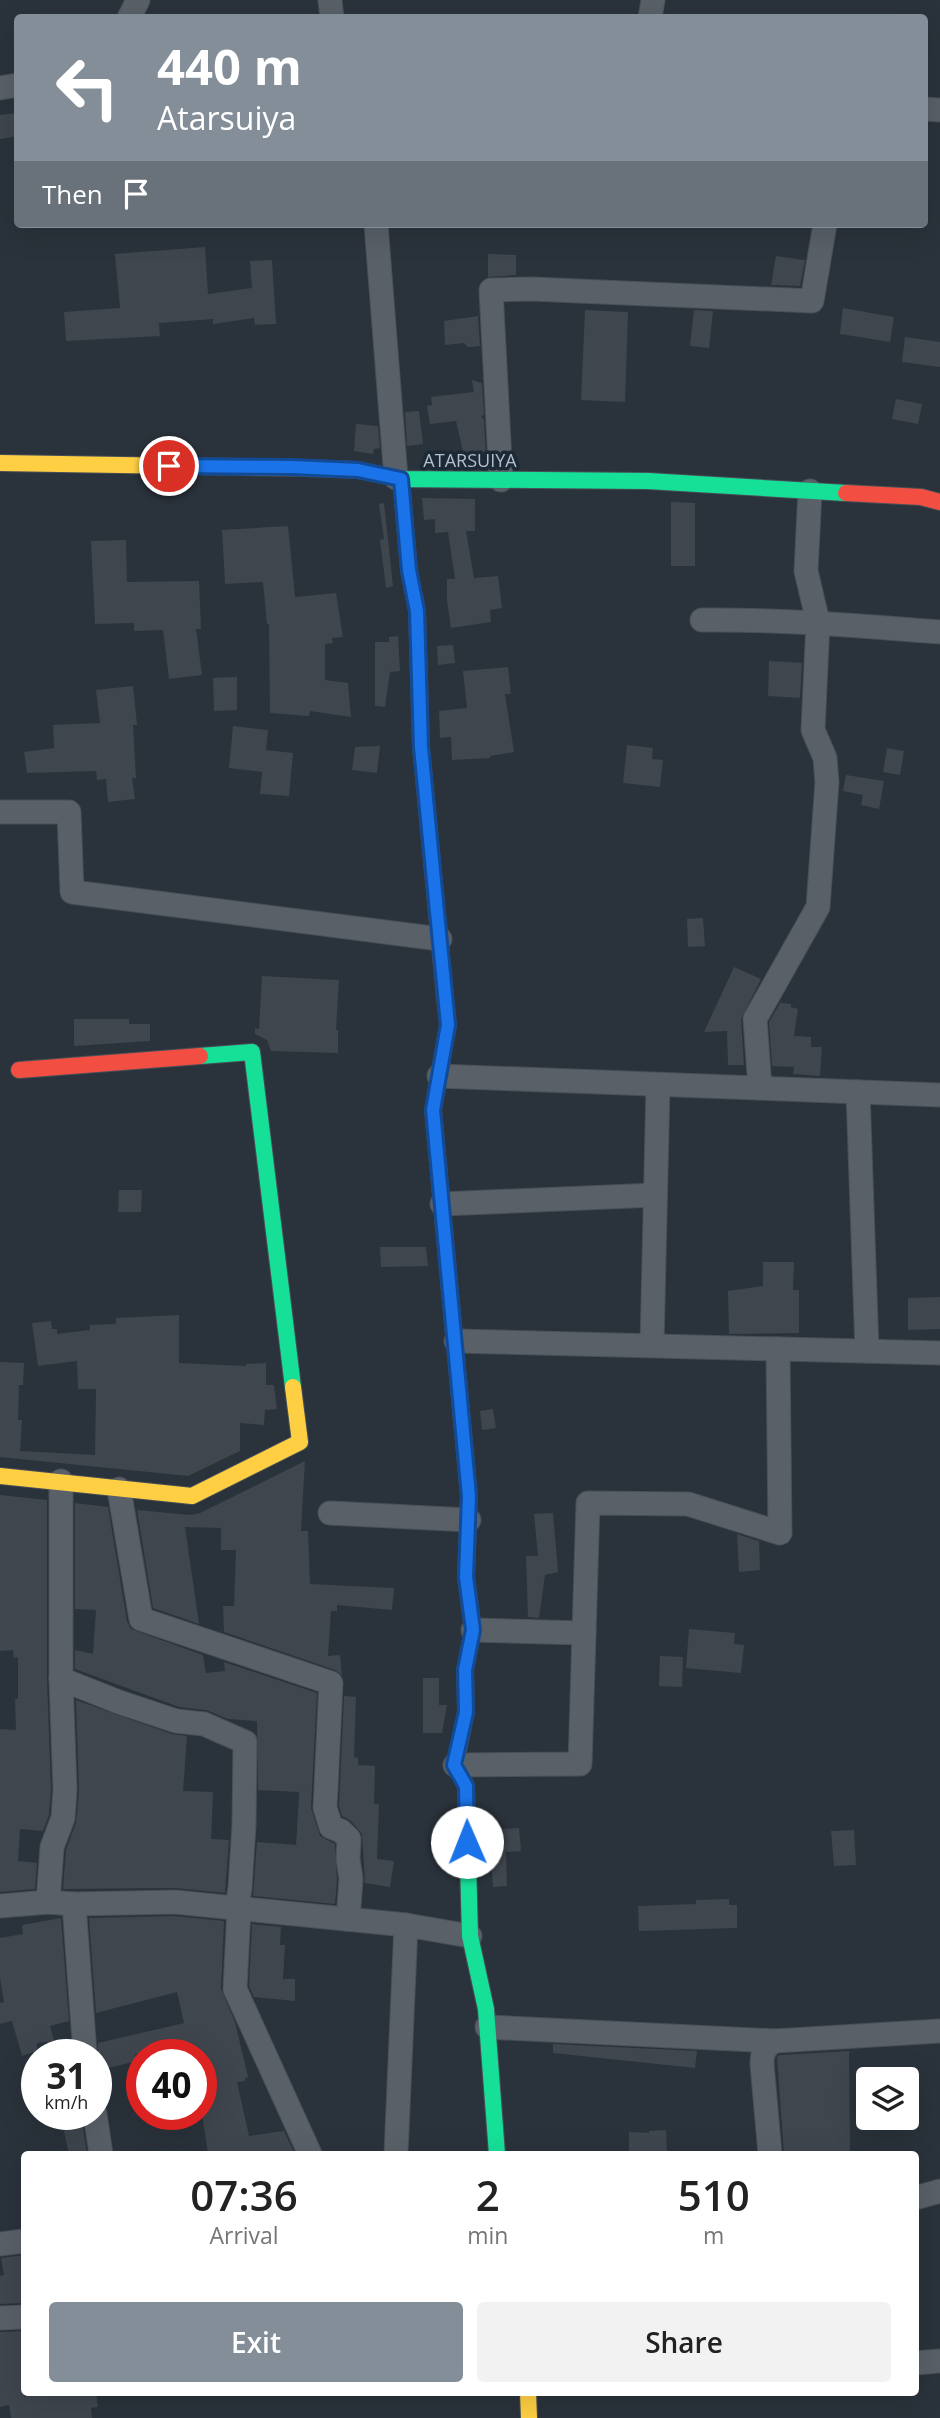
<!DOCTYPE html>
<style>
body{margin:0;font-family:"Open Sans",sans-serif;background:#f2f2f2;color:#222;height:100vh;display:flex;flex-direction:column;font-size:26px;white-space:nowrap}
*{box-sizing:border-box;margin:0}
p{font-size:23px;color:#767676}
.icon{flex:none;width:38px;height:38px;fill:none;stroke:currentColor;stroke-width:2;stroke-linecap:round;stroke-linejoin:round}
.map{position:relative;flex:1;overflow:hidden}
.side{position:absolute;left:21px;top:2151px;width:898px;height:245px;display:flex;flex-direction:column;background:#fff;border-radius:7px;box-shadow:0 7px 28px #0002}
.side>*{flex:none}
.guide{position:absolute;left:14px;top:14px;width:914px;height:214px;border-radius:7px;box-shadow:0 7px 28px #0002;background:#848e99;color:#fff;overflow:hidden}
.fabs{position:absolute;left:856px;top:2067px;display:grid;gap:14px}
.fabs a{display:grid;place-items:center;width:63px;height:63px;border-radius:7px;background:#fff;box-shadow:0 7px 28px #0002;font-size:35px}
.speed{position:absolute;left:21px;top:2039px;display:flex;gap:14px;font-size:35px;font-weight:700;text-align:center}
.speed>*{display:grid;place-content:center;width:91px;height:91px;border-radius:50%;background:#fff;box-shadow:0 7px 28px #0002;line-height:1}
.speed small{font-size:18px;font-weight:400}
.speed .limit{border:10px solid #d22;background:#fff;color:#111}
.pin{position:absolute;display:grid;place-items:center;width:60px;height:60px;color:#fff;margin:-30px;border:4px solid #fff;border-radius:50%;box-shadow:0 2px 7px #0007}
.me{position:absolute;width:77px;margin:-38px;rotate:359deg;stroke-linejoin:round;filter:drop-shadow(0 0 5px #0008)}
.turn{display:flex;align-items:center;gap:24px;height:147px;padding:0 28px;font-size:32px}
.turn .icon{width:91px;height:91px;stroke-width:2.5}
.turn b{display:block;font-size:49px;line-height:60px}
.then{display:flex;align-items:center;height:66px;padding:0 28px;background:#0003;gap:14px;font-size:26px}
.eta{display:flex;justify-content:space-evenly;align-items:center;height:119px;text-align:center}
.eta b{font-size:42px;font-weight:600;line-height:49px}
.button{display:flex;gap:14px;margin-top:auto;padding:14px 28px}
.button a{flex:1;height:80px;border-radius:7px;background:#848e99;color:#fff;font-size:28px;font-weight:600;line-height:80px;text-align:center}
.button a+a{background:#f2f2f2;color:#222}
.map>svg:first-child{display:block}
</style>
<div class="map">
<svg width="940" height="2418" viewBox="0 0 940 2418">
<rect width="100%" height="100%" fill="#2a323b"/>
<!-- building -->
<g fill="#3f464e">
<polygon points="18,113 18,136 0,139 0,115"/>
<polygon points="205,247 208,294 252,288 250,261 272,260 276,324 255,325 254,318 213,324 213,319 159,323 160,336 66,341 64,312 120,308 115,254"/>
<polygon points="488,254 516,255 516,275 488,277"/>
<polygon points="776,256 805,260 800,286 771,285"/>
<polygon points="843,308 894,317 890,342 840,334"/>
<polygon points="585,310 628,312 625,402 581,400"/>
<polygon points="694,310 713,311 709,348 690,346"/>
<polygon points="478,316 480,346 468,347 464,343 445,345 444,321"/>
<polygon points="905,337 940,342 940,367 902,362"/>
<polygon points="472,380 482,383 484,415 481,416 484,420 486,457 465,460 456,421 430,424 427,406 432,405 431,397 474,392"/>
<polygon points="896,399 922,404 918,424 892,419"/>
<polygon points="419,411 423,444 407,446 405,412"/>
<polygon points="356,424 378,426 380,448 374,449 373,454 354,451"/>
<polygon points="422,498 475,499 475,531 466,531 474,578 498,576 502,608 490,610 491,622 451,628 447,600 447,579 455,579 448,532 435,533 435,519 424,520"/>
<polygon points="671,502 695,503 695,566 671,566"/>
<polygon points="384,503 393,586 386,588 380,540 384,539 379,504"/>
<polygon points="288,526 295,597 336,593 343,637 332,638 333,643 325,644 325,680 348,683 351,717 310,711 309,716 270,713 269,624 267,624 263,582 225,584 222,530"/>
<polygon points="126,540 127,582 199,581 201,629 196,629 202,675 169,679 163,630 134,631 134,623 95,624 91,541"/>
<polygon points="398,636 400,671 390,672 385,707 375,706 375,642 389,642 389,637"/>
<polygon points="453,645 455,663 438,665 437,646"/>
<polygon points="769,661 802,663 800,698 768,696"/>
<polygon points="508,667 511,694 505,694 514,752 490,756 490,758 452,760 451,737 440,738 439,711 467,708 463,671"/>
<polygon points="237,677 237,710 214,711 213,678"/>
<polygon points="133,686 137,725 133,725 136,778 132,778 135,799 108,802 106,779 97,780 96,771 27,773 24,752 54,748 53,725 100,723 96,690"/>
<polygon points="233,726 268,730 266,750 293,753 289,796 260,794 262,772 229,768"/>
<polygon points="627,745 653,748 652,759 663,760 660,787 623,783"/>
<polygon points="380,746 377,773 352,770 355,747"/>
<polygon points="887,748 904,751 900,775 883,772"/>
<polygon points="846,775 884,781 879,809 861,805 863,795 843,791"/>
<polygon points="703,918 705,946 688,947 687,919"/>
<polygon points="734,967 761,979 741,1019 744,1065 728,1065 727,1031 704,1032"/>
<polygon points="262,976 339,980 336,1030 338,1030 338,1053 271,1051 267,1040 255,1034 255,1028 259,1029"/>
<polygon points="782,1000 781,1003 791,1004 791,1007 798,1009 794,1036 811,1037 811,1047 822,1047 820,1076 793,1074 794,1067 772,1066 769,1022"/>
<polygon points="74,1019 129,1019 129,1024 150,1024 150,1041 74,1046"/>
<polygon points="119,1190 142,1190 141,1212 118,1212"/>
<polygon points="380,1247 426,1247 428,1266 381,1267"/>
<polygon points="763,1262 794,1262 793,1290 799,1290 799,1333 729,1334 728,1291 763,1286"/>
<polygon points="940,1297 940,1329 908,1330 908,1298"/>
<polygon points="179,1315 179,1363 246,1366 246,1364 266,1363 266,1385 274,1385 277,1409 265,1410 264,1425 240,1423 240,1451 188,1476 0,1457 0,1362 24,1363 23,1385 19,1385 18,1420 22,1420 20,1451 95,1455 96,1389 78,1389 77,1361 38,1366 32,1323 51,1321 52,1329 57,1329 57,1334 90,1330 90,1325 116,1324 116,1318"/>
<polygon points="493,1409 496,1428 482,1430 480,1411"/>
<polygon points="305,1461 301,1531 308,1531 310,1584 394,1588 392,1610 337,1605 337,1611 331,1611 328,1656 340,1655 342,1675 335,1670 224,1632 223,1606 234,1606 236,1550 221,1550 221,1528 185,1527 199,1624 153,1608 137,1510 190,1515 200,1513"/>
<polygon points="0,1495 47,1500 47,1680 51,1790 49,1815 43,1831 20,1829 18,1861 37,1863 35,1889 0,1892 0,1729 16,1730 15,1699 18,1699 18,1657 14,1658 13,1650 0,1651"/>
<polygon points="75,1503 108,1507 127,1621 131,1629 203,1655 206,1673 225,1671 224,1662 317,1693 311,1808 320,1836 335,1844 337,1880 335,1904 253,1896 257,1842 296,1845 299,1798 299,1792 258,1790 257,1721 228,1719 206,1710 179,1707 75,1669 75,1650 93,1654 96,1610 75,1609"/>
<polygon points="553,1513 558,1572 545,1575 539,1618 528,1617 526,1556 538,1556 534,1514"/>
<polygon points="737,1534 759,1541 760,1570 739,1572"/>
<polygon points="689,1629 735,1633 734,1644 744,1645 741,1673 686,1668"/>
<polygon points="660,1656 683,1657 682,1687 659,1686"/>
<polygon points="423,1678 439,1678 439,1705 447,1705 442,1733 423,1733"/>
<polygon points="344,1696 356,1697 354,1757 358,1758 358,1765 375,1766 374,1804 379,1804 377,1859 394,1861 390,1887 365,1883 362,1834 351,1821 342,1816 339,1806"/>
<polygon points="76,1700 172,1734 187,1736 183,1791 213,1792 211,1839 229,1840 225,1893 175,1888 63,1889 66,1850 76,1823 79,1791"/>
<polygon points="519,1828 521,1851 506,1852 507,1886 493,1887 489,1830"/>
<polygon points="854,1830 856,1865 834,1866 831,1831"/>
<polygon points="729,1899 729,1905 737,1905 737,1928 639,1931 638,1906 696,1904 696,1900"/>
<polygon points="174,1916 224,1921 221,1989 235,2022 248,2077 245,2078 245,2081 237,2082 249,2136 284,2131 295,2154 208,2154 201,2107 201,2054 135,2054 137,2061 96,2071 98,2043 184,2023 177,1992 96,2013 89,1918"/>
<polygon points="61,1918 69,2021 50,2026 54,2041 37,2043 37,2051 22,2056 12,2021 0,2024 0,2003 4,2002 0,1978 0,1938 23,1934 22,1925"/>
<polygon points="252,1924 281,1927 280,1945 285,1945 283,1979 295,1979 295,2001 254,1997 249,1986"/>
<polygon points="553,2044 697,2051 695,2068 553,2053"/>
<polygon points="849,2051 850,2154 784,2154 777,2057 780,2055"/>
<polygon points="60,2114 81,2114 87,2154 69,2154"/>
<polygon points="666,2130 667,2154 629,2154 629,2132 649,2133 649,2131"/>
<polygon points="24,2255 24,2286 21,2286 24,2303 0,2304 0,2276 4,2275 1,2258"/>
<polygon points="24,2331 24,2397 41,2392 96,2392 98,2407 91,2408 92,2418 11,2418 9,2405 0,2407 0,2332"/>
</g>
<g fill="none" stroke-linecap="round" stroke-linejoin="round">
<!-- street casing -->
<g stroke="#484f57" stroke-width="25">
<g id="street">
<polyline points="330,0 332,18"/>
<polyline points="129,18 138,0"/>
<polyline points="650,18 653,0"/>
<polyline points="0,88 18,85"/>
<polyline points="924,109 940,110"/>
<polyline points="376,224 396,478"/>
<polyline points="501,480 491,290 532,289 812,301 825,224"/>
<path d="M702 620C782 619 860 626 940 632"/>
<polyline points="0,812 69,812 72,892 440,939"/>
<polyline points="439,1076 940,1095"/>
<polyline points="760,1088 755,1019 818,907 827,782 825,758 813,730 818,622 806,571 810,491"/>
<polyline points="858,1092 867,1351"/>
<polyline points="442,1204 655,1195"/>
<polyline points="456,1341 940,1353"/>
<polyline points="652,1345 658,1086"/>
<polyline points="119,1489 141,1619 331,1683 325,1808 331,1827 341,1831 349,1839 348,1859 351,1879 348,1919"/>
<polyline points="330,1513 469,1520"/>
<polyline points="473,1630 584,1633"/>
<polyline points="61,1679 119,1702 176,1721 204,1724 245,1742 244,1825 240,1888 238,1901 231,1908"/>
<polyline points="455,1765 580,1764 588,1503 688,1504 780,1533 778,1349"/>
<polyline points="48,1902 52,1847 63,1818 65,1790 61,1679 61,1481"/>
<polyline points="74,1904 85,2054"/>
<polyline points="0,1906 48,1902 74,1904 175,1902 406,1925 470,1936"/>
<polyline points="239,1909 235,1989 310,2154"/>
<polyline points="487,2027 775,2041"/>
<polyline points="95,2114 101,2154"/>
<polyline points="396,2154 406,1925"/>
<path d="M770 2154 762 2064C762 2052 765 2047 775 2041L940 2031"/>
<polyline points="915,2198 940,2191"/>
<polyline points="0,2244 24,2241"/>
<polyline points="0,2318 24,2317"/>
<polyline points="915,2363 940,2361"/>
</g>
</g>
<!-- fast casing -->
<g stroke="#484f57" stroke-width="18">
<g id="fast">
<polyline points="303,468 358,470 401,479 648,481 846,493"/>
<polyline points="401,479 409,570 417,611 421,747 445,998"/>
<polyline points="200,1056 252,1052 293,1387"/>
<polyline points="470,1607 473,1630 465,1670 466,1712 455,1765 466,1786 470,1936 486,2009 497,2154"/>
</g>
</g>
<!-- slow casing -->
<g stroke="#484f57" stroke-width="18">
<g id="slow">
<polyline points="0,463 303,468"/>
<polyline points="445,998 448,1025 433,1110 469,1496 466,1577 470,1607"/>
<polyline points="0,1476 192,1496 300,1442 293,1387"/>
<polyline points="528,2392 529,2418"/>
</g>
</g>
<!-- jam casing -->
<g stroke="#484f57" stroke-width="18">
<g id="jam">
<polyline points="846,493 921,497 940,502"/>
<polyline points="19,1070 200,1056"/>
</g>
</g>
<!-- street -->
<use href="#street" stroke="#5a6068" stroke-width="23"/>
<!-- fast -->
<use href="#fast" stroke="#16e098" stroke-width="16"/>
<!-- slow -->
<use href="#slow" stroke="#ffcf43" stroke-width="16"/>
<!-- jam -->
<use href="#jam" stroke="#f24e42" stroke-width="16"/>
</g>
<g fill="none" stroke-linecap="round" stroke-linejoin="round">
<!-- route casing -->
<g stroke="#114b97" stroke-width="18">
<polyline id="route" points="169,466 292,467 358,470 401,479 409,570 417,611 421,747 448,1025 433,1110 469,1496 466,1577 473,1630 465,1670 466,1712 454,1765 466,1786 467,1842"/>
</g>
<!-- route -->
<use href="#route" stroke="#1a73e8" stroke-width="12"/>
</g>
<g text-anchor="middle" dominant-baseline="central" stroke-width="7" stroke-linejoin="round" paint-order="stroke">
<!-- street labels -->
<g font-size="18" fill="#b4bfcc" stroke="#1c2936">
<text x="470" y="460">ATARSUIYA</text>
</g>
</g>
</svg>
<div class="fabs">
<a><svg class="icon" aria-label="layers" viewBox="0 0 24 24"><path d="M12 4l9 5-9 5-9-5zM3 14l9 5 9-5"/></svg></a>
</div>
<div class="speed"><div>31<small>km/h</small></div><div class="limit">40</div></div>
<div class="pin" style="left:169px;top:466px;background:#d93025"><svg class="icon" aria-label="arrive" viewBox="0 0 24 24"><path d="M6 21V4h12l-3 4 3 4H6"/></svg></div>
<svg class="me" style="left:467px;top:1842px" viewBox="-20 -20 40 40"><circle r="19" fill="#fff"/><path d="M0-13L10 11 0 6-10 11z" fill="#1a73e8"/></svg>
<div class="guide">
<div class="turn"><svg class="icon" aria-label="left" viewBox="0 0 24 24"><path d="M17 20v-9H6M10 6l-5 5 5 5"/></svg><div><b>440 m</b>Atarsuiya</div></div>
<div class="then">Then<svg class="icon" aria-label="arrive" viewBox="0 0 24 24"><path d="M6 21V4h12l-3 4 3 4H6"/></svg></div>
</div>
<section class="side">
<div class="eta">
<div><b>07:36</b><p>Arrival</p></div>
<div><b>2</b><p>min</p></div>
<div><b>510</b><p>m</p></div>
</div>
<div class="button"><a>Exit</a><a>Share</a></div>
</section>
</div>
